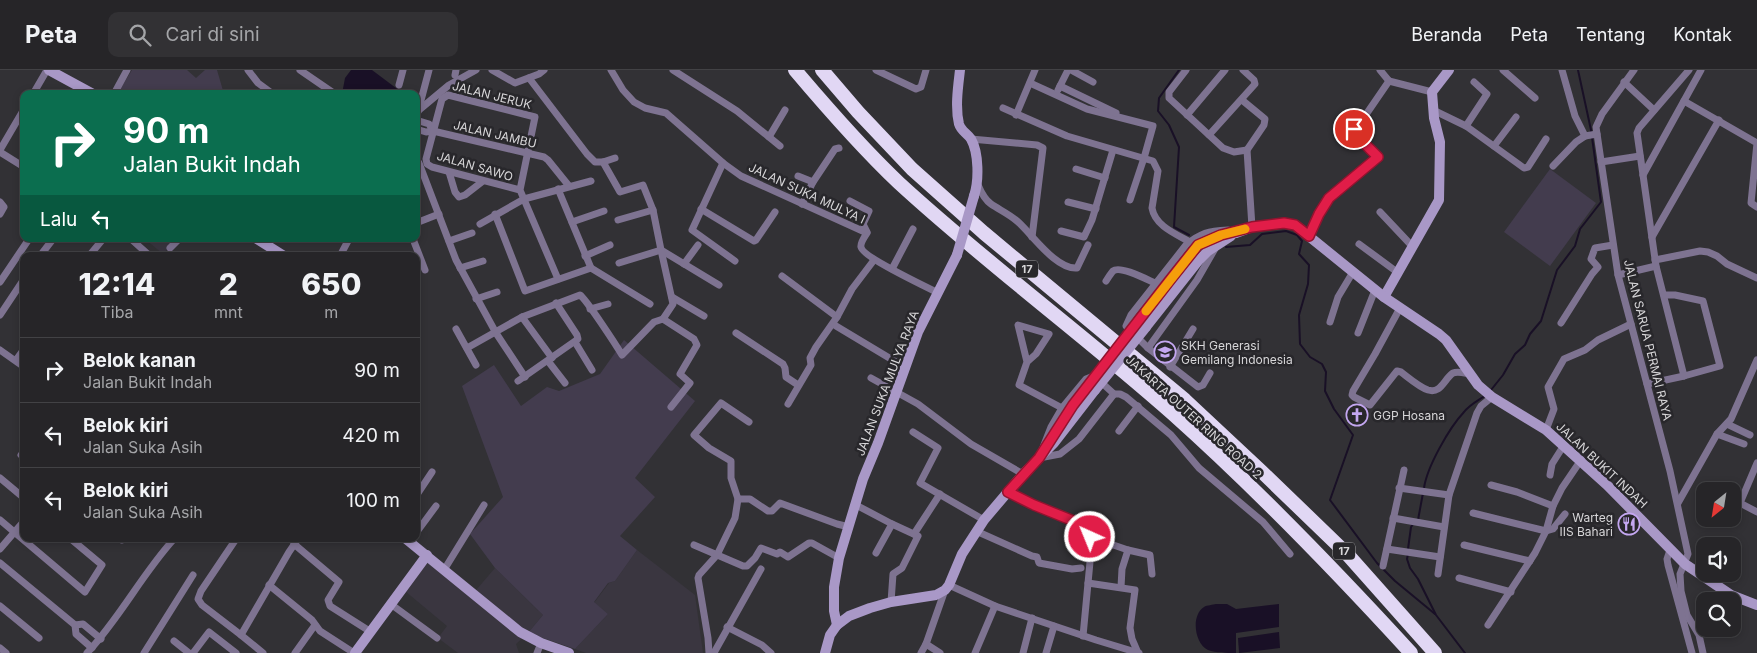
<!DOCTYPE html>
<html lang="id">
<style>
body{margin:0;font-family:Inter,sans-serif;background:#323134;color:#f1f3f6;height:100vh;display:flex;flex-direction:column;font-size:19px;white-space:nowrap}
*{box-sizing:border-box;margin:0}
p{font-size:16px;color:#a4a5a8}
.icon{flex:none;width:28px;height:28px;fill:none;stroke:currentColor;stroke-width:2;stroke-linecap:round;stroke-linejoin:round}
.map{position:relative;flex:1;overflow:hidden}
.panel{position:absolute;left:20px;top:182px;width:400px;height:290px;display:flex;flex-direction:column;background:#262528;border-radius:10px;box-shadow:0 2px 8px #0003,0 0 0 1px #424245}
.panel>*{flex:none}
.hud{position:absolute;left:20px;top:20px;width:400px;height:152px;border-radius:10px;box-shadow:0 2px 8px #0003,0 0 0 1px #424245;background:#0b6e4f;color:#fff;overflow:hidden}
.needle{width:32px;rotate:210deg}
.fabs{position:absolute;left:1696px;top:412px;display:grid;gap:10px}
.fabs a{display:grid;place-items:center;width:45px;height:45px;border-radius:10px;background:#262528;box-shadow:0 2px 8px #0003,0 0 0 1px #424245;font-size:25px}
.pin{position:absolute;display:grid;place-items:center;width:42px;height:42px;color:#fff;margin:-21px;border:2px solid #fff;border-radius:50%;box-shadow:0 1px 5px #0007}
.me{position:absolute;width:55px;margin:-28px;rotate:316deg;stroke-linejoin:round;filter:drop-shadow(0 0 4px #0008)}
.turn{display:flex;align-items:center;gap:18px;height:105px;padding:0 20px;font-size:22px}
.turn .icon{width:65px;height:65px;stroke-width:2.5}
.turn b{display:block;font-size:35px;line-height:42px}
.then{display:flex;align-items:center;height:48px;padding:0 20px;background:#0003;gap:10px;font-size:19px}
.eta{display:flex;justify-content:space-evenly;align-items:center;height:85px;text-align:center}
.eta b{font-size:30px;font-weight:800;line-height:35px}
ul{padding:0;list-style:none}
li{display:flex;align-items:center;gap:15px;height:65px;padding:0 20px;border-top:1px solid #424245}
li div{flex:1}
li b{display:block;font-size:19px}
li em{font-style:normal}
header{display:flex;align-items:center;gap:30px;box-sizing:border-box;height:70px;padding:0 25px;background:#262528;border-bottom:1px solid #424245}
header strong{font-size:24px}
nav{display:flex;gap:28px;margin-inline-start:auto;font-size:18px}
.search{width:350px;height:45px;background:#323134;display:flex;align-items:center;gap:12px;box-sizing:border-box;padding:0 18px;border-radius:10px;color:#a4a5a8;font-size:19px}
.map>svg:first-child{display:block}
</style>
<header>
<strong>Peta</strong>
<div class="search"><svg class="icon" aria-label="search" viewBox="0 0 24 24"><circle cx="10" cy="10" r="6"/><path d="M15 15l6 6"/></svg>Cari di sini</div>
<nav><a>Beranda</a><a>Peta</a><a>Tentang</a><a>Kontak</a></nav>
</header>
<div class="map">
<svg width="1757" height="583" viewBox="0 0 1757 583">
<rect width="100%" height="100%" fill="#323135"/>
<!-- built -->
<g fill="#3a3640">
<polygon points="145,169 176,169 163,184"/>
<polygon points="637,480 695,525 703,583 586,583 575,579 608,544 594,533 609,513 615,511"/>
<polygon points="428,488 471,526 495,498 543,545 528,563 516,574 519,583 458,583 438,568 447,556 405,521"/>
</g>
<!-- green -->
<g fill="#433c4e">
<polygon points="132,0 187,0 196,8 205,0 217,0 224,24 117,24"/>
<polygon points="1550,99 1596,133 1550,196 1504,162"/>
<polygon points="624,270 695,331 635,408 655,427 620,466 637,480 615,511 608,513 594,532 608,544 575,579 528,563 543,545 495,498 470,464 503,427 462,316 494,295 521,336 547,317 559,321 600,304"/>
</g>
<!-- water -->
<g fill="#191026">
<polygon points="351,0 372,0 404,24 342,24 345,8"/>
<path d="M1216 534H1227L1236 539 1279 534V557L1236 563V583C1227 583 1216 583 1208 580 1194 573 1191 545 1204 537 1207 535 1213 535 1216 534Z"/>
<polygon points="1279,562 1280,578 1239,583 1238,568"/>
</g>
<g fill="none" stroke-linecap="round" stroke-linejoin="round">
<!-- stream -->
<g stroke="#191026" stroke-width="2">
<polyline points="1179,0 1159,28 1158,41 1169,55 1179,77 1174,157 1189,165"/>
<polyline points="1226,177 1250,175 1262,164 1286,161 1297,165 1302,171 1299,184 1309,195 1308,214 1299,245 1300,274 1310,287 1322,294 1326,302 1325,321 1334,339 1353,365 1330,430 1377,493 1395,511 1435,544"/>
<polyline points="1491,320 1503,305 1515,284 1525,275 1530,264 1541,251 1557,200 1575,176 1580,159 1601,132 1591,60 1578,0"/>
<path d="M1424 418C1427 397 1449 358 1464 342 1469 335 1479 330 1486 325"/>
<polyline points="1418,450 1423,423"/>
<polyline points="1408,479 1411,457 1414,453"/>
<polyline points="1408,484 1407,489 1410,498 1418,509 1436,545 1465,583"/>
</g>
<!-- street -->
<g stroke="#7e7391" stroke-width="7">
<polyline points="248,0 258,13 273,24"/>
<polyline points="300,0 332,22"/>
<polyline points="492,0 515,13 539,4 544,0"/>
<path d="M611 0 623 20 634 32 645 38 666 43 723 93 741 106 867 163C865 166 860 173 861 177 862 187 927 217 938 223"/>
<polyline points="673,0 737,41 780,76"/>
<polyline points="876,0 916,19 921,17 926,0"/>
<polyline points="1071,0 1093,12"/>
<polyline points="1186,0 1169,22 1169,28 1223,78 1234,82 1247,80"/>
<polyline points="1380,0 1389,11"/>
<polyline points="1503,0 1535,28"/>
<polyline points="1562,0 1575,46 1585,66"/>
<polyline points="1634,0 1602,44 1596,57 1618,205 1670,401 1688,484 1680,504 1681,521 1687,545 1699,565 1703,583"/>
<polyline points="455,5 456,0"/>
<polyline points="529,8 587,84 595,92 603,92 615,88"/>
<polyline points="1389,11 1432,22"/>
<polyline points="1624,12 1654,40"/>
<polyline points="1030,13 1087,39 1153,56 1144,88 1130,130"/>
<polyline points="399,15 403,0"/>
<polyline points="1060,16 1116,43"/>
<polyline points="1058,20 1067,2"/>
<polyline points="33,24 47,0"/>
<polyline points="114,24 127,0"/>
<polyline points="1242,30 1265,49 1264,55 1247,80 1252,157 1248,158"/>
<polyline points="1684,31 1757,73 1751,133 1757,137"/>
<path d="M1003 38 1067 66 1153 91 1158 101 1152 138C1155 156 1176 164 1190 172"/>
<polyline points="419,40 449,15 476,0"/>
<polyline points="1433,40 1466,56 1524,98 1528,97 1546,69"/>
<polyline points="1016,45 1035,0"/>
<polyline points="1187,45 1225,0"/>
<polyline points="416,49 429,0"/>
<polyline points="416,50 429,54 433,61"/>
<polyline points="1466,56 1487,24 1474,12"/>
<polyline points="416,59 426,62 433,61 544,87 548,90 569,116"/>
<polyline points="1209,65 1255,14 1254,10 1243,0"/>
<polyline points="769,67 785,40"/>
<polyline points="971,69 1037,75 1043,78 1032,167"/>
<polyline points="1494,76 1516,47"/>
<polyline points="0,80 24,39"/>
<polyline points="0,82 24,97"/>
<polyline points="416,90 419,93 456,190 496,263 525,307"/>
<polyline points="603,92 620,122 643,115 653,140 618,150"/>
<polyline points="1601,92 1640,86"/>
<polyline points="723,93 692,160 735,191"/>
<polyline points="1553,96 1576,72 1585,66 1597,64"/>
<polyline points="1076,99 1105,108"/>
<polyline points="449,102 455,122 459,127 465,125 483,111"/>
<polyline points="1643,105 1701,0"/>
<polyline points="798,106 813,112"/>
<path d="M978 115C981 122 985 130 991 134 1000 140 1009 144 1017 151 1032 164 1056 200 1077 198L1088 175"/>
<polyline points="558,119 591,198 650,234"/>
<polyline points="520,120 432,97 427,94 426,89 442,29 448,25 535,47 520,120 558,209"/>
<polyline points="850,131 869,141 863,154 867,162"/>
<polyline points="0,132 4,137 0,144"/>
<polyline points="1068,132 1096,139"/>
<polyline points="802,134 813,112 835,79 839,78"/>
<polyline points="701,139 754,171 756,170 775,142"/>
<polyline points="1380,142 1412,176"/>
<polyline points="495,144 525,221 591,198"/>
<polyline points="572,152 604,141"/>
<polyline points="416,153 439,144"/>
<polyline points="480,154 524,129 591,111"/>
<polyline points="1061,161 1084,167 1092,150 1113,80"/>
<polyline points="1309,166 1319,144 1329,128 1378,87 1354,62 1389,11"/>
<polyline points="1652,167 1719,50"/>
<polyline points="131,169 150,186"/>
<polyline points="413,169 425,200"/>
<polyline points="449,171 472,163"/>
<polyline points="1359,174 1397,202"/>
<polyline points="170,178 179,169"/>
<polyline points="661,180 719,215"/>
<polyline points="40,186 53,169"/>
<polyline points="89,186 103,169"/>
<polyline points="340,186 349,169"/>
<polyline points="585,186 610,175"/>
<polyline points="1655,190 1700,181 1708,182 1717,186 1727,194 1757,208"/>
<polyline points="619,193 661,180 653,140"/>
<polyline points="684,194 698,175"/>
<polyline points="460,198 483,191"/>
<polyline points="892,199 913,159"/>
<polyline points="1618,205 1656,196"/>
<polyline points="782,206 837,247"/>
<path d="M1106 211C1108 208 1111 203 1113 201 1120 195 1148 210 1155 213"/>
<polyline points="0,212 29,169"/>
<polyline points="672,227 704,246"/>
<polyline points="476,229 497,222"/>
<path d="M1400 238 1375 284 1353 321 1352 325 1354 327 1370 335 1397 301 1401 302C1409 308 1419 317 1428 320 1441 324 1444 309 1453 303 1458 301 1464 303 1469 304"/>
<polyline points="590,239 608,234"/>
<polyline points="0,245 24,209"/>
<polyline points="522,247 552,288"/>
<polyline points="663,249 694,269 697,275 680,304 690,313 671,337"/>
<polyline points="1330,252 1338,227 1353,202"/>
<polyline points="1561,253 1592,204 1598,197 1591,189 1595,178 1613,175"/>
<polyline points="836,256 906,298"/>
<polyline points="456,259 476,295"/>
<polyline points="736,263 783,294 785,298 786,307 798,315"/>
<polyline points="1358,263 1375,220"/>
<polyline points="575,272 592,300"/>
<path d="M467 278 522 247 580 225C586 229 616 275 622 285L654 252 663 249 673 234 661 180"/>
<polyline points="1148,278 1197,210 1216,177"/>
<polyline points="0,280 24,297"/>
<polyline points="16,290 24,279"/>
<polyline points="548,291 565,313"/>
<polyline points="1027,292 1036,284 1049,264 1018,255 1027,292 1019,315 1062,338"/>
<polyline points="1170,297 1193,259"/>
<path d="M1210 303 1203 315 1198 317 1148 278 1126 256 1131 245 1186 175C1201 163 1208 161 1228 160"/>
<polyline points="1684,306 1656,196 1637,63 1639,58 1689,0"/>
<polyline points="871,308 918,334 971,374 1023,404"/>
<polyline points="518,311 578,269 577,265 556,233"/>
<polyline points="1647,314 1684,306 1720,296 1703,231 1675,225 1664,225"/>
<polyline points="788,334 811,295 810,288 816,277 837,247 852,219 874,190"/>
<polyline points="1727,354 1750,365"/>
<polyline points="1546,360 1554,339 1548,317 1564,289 1585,280 1598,270 1631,254"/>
<polyline points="1119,361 1138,336"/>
<polyline points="913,362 938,378 920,413 984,450"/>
<polyline points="1717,364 1744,374"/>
<polyline points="21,385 24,387"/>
<polyline points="1040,385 1051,357 1062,338 1086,309 1091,307 1102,313 1114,324 1120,324 1126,327 1171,365 1199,398 1263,452 1290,484"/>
<polyline points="1039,388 1060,384 1079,369 1114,324"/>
<polyline points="1757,393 1740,433 1757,442"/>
<polyline points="1550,405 1552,394 1564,375"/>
<polyline points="0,408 24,428"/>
<polyline points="1491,415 1517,422 1553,436"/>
<polyline points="1399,418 1449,425"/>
<polyline points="1008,422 1033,435 1086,456 1090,467 1088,487 1090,492 1083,566"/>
<polyline points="416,426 432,402"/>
<polyline points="738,429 750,429 768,441 772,441 780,433 837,454 849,457"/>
<polyline points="1678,433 1717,364 1731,349 1757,290"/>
<polyline points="856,435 892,454 918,466 902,498 893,504 891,532"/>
<polyline points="1473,443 1546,461 1553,459 1565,444"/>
<polyline points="1393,448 1444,457"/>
<polyline points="0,450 85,522 102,495 71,469"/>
<polyline points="976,461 1032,486 1037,487 1039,493 1072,499 1081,498"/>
<polyline points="416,463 436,436"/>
<polyline points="914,464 940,424"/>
<polyline points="1090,467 1128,480"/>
<polyline points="120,469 122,470 123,469"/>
<polyline points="236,469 201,521 198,529 202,535 241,565"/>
<polyline points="294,474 339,512 328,530 330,536 371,562"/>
<polyline points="694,475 743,496 747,496 755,488 761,478 777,484 780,482 788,487 809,473 812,473 839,488"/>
<polyline points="1464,475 1530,491"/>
<polyline points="0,479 24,451"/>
<polyline points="1387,479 1440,487"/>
<polyline points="1670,480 1667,489 1668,495 1692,583"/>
<polyline points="876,483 892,454"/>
<polyline points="0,493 75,555 76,564 92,578"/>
<polyline points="1383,496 1404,400"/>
<polyline points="444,500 484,435"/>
<polyline points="1438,504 1449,425 1477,343 1481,336 1492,327"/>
<polyline points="1459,508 1511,522"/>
<polyline points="1088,513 1135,520 1130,558 1132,569 1138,583"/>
<polyline points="269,515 312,550 320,561 354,583"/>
<polyline points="949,515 995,536"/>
<polyline points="1121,517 1122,499 1128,480 1150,485 1152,504"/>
<polyline points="392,535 437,568"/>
<polyline points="0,536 39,568"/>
<polyline points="75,555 83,554 101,569"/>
<polyline points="1488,555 1535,483 1546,461 1553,436 1562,418 1581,390"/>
<polyline points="727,557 762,575 771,583"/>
<polyline points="174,571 189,583"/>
<polyline points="926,574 940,583"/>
<polyline points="0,578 6,583"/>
<polyline points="715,581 761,499"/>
<path d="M87 583C120 548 142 504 174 469"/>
<polyline points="144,583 193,505"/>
<polyline points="193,583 209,562 236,583"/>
<polyline points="263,583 241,565 289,482 298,469"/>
<polyline points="295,583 315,555"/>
<polyline points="537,583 541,573"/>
<polyline points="709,583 708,568 698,508 699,505 717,485 735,448 738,429 731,408 731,391 709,378 694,365 721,333 749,352"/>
<polyline points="921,583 926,574 945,520"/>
<polyline points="975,583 995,536 1096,570 1139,583"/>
<polyline points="1023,583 1032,548"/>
<polyline points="1046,583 1054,556"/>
</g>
<!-- secondary -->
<g stroke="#a998c7" stroke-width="10">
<polyline points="49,0 93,24"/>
<path d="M960 0C958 17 955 37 959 54 961 61 967 63 971 69 979 83 979 111 974 126"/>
<polyline points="257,169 284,186"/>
<polyline points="1384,227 1439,130 1440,72 1434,48 1432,22 1449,0"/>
<polyline points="1137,252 1169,210 1198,175 1221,165 1236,163 1252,157 1284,153 1295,155 1384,227 1439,264 1446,270 1478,315 1492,327 1546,360 1607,415 1685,494 1731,525 1757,535"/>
<polyline points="1146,257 1199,190 1208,181 1231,166"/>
<polyline points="1053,366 1073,335 1089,316"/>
<polyline points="406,469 520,562 541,573 569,583"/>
<polyline points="837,555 834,541 834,517 839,488 863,409 878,373 918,262 957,185"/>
<polyline points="355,583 427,485"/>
<polyline points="825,583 830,565 837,555 849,546 870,538 891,532 936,525 945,520 949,515 962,484 984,450 1023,404 1054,373 1095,320"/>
</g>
<!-- highway -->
<g stroke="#e1d7f4" stroke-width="14">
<path d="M795 0C828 39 862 78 899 113 987 194 1084 265 1173 344 1257 419 1335 500 1411 583"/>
<polyline points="822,0 858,42 912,99 984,163 1185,330 1261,401 1348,485 1435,583"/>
</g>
<!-- secondary-bridge -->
<g stroke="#a998c7" stroke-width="10">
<polyline points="957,185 974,126"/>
<polyline points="1089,316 1137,252"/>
<polyline points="1095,320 1146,257"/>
</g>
</g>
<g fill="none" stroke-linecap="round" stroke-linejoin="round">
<!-- route casing -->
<g stroke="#92132f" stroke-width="12">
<polyline id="route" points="1090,467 1086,456 1034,435 1008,422 1039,388 1073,335 1170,210 1198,175 1221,165 1252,157 1284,153 1295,155 1309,166 1319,144 1329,128 1378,87 1355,64 1354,59"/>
</g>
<!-- route -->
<use href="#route" stroke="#e11d48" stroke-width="9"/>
<!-- slow -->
<polyline stroke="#f59e0b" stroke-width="9" points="1146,241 1198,175 1221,165 1245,159"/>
</g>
<!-- icons -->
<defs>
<g id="school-ring" transform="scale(1.125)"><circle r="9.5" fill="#28272b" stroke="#c4a7f1" stroke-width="1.5"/><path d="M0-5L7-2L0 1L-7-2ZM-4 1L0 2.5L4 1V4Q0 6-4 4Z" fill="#c4a7f1"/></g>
<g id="church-ring" transform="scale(1.125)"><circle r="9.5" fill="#28272b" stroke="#c4a7f1" stroke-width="1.5"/><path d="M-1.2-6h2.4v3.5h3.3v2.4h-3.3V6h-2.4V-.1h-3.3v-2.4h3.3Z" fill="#c4a7f1"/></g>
<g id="restaurant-ring" transform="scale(1.125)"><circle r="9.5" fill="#28272b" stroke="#c4a7f1" stroke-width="1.5"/><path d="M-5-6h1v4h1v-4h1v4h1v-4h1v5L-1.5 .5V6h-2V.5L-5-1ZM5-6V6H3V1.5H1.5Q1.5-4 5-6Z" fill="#c4a7f1"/></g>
</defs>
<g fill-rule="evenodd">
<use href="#school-ring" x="1165" y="282"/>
<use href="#church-ring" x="1357" y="345"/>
<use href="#restaurant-ring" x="1629" y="454"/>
</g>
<g text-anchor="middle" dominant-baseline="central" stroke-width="5" stroke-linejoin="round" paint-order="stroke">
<!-- shield labels -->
<g fill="#28272b" stroke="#a2a2a4" stroke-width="1">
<rect x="1016" y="190.5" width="22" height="17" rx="4"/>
<rect x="1333" y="472.5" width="22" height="17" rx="4"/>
</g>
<g font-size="11" font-weight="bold" fill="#d7d6d8">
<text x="1027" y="199">17</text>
<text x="1344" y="481">17</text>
</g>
<!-- street labels -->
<g font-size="12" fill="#d7d6d8" stroke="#28272b">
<text transform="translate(492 25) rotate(14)">JALAN JERUK</text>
<text transform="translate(495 64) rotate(13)">JALAN JAMBU</text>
<text transform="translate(475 96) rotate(16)">JALAN SAWO</text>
<text transform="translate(807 123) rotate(25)">JALAN SUKA MULYA I</text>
<text transform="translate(1648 270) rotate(76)">JALAN SARUA PERMAI RAYA</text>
<text transform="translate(887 313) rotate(-69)">JALAN SUKA MULYA RAYA</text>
<text transform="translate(1194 347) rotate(42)">JAKARTA OUTER RING ROAD 2</text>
<text transform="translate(1602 395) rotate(43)">JALAN BUKIT INDAH</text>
</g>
<!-- poi labels -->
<g font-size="12" fill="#d7d6d8" stroke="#28272b" text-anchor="start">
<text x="1181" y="275">SKH Generasi<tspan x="1181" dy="14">Gemilang Indonesia</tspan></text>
<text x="1373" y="345">GGP Hosana</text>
<text x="1613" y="447" text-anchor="end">Warteg<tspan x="1613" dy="14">IIS Bahari</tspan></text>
</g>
</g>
</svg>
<div class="fabs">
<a><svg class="needle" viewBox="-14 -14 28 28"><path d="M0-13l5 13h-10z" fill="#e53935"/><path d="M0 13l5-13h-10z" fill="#a4a5a8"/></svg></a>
<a><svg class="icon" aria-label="sound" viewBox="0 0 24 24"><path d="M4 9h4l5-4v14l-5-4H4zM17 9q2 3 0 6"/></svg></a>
<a><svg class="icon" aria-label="search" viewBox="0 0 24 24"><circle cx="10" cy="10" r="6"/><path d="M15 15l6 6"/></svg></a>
</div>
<div class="pin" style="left:1354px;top:59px;background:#d93025"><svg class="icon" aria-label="arrive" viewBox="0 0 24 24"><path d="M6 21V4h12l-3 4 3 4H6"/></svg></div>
<svg class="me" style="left:1090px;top:467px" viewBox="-20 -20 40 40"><circle r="17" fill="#e11d48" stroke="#fff" stroke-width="3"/><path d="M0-11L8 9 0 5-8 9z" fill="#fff"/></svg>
<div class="hud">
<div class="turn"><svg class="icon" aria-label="right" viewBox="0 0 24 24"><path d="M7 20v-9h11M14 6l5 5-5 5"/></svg><div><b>90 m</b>Jalan Bukit Indah</div></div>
<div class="then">Lalu<svg class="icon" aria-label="left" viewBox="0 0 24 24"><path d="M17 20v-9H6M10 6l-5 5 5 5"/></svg></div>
</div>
<section class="panel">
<div class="eta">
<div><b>12:14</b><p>Tiba</p></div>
<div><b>2</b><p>mnt</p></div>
<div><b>650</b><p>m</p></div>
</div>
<ul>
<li><svg class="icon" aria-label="right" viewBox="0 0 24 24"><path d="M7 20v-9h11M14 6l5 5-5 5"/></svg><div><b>Belok kanan</b><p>Jalan Bukit Indah</p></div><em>90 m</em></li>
<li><svg class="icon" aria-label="left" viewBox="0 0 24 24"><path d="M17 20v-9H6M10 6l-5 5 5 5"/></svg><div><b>Belok kiri</b><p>Jalan Suka Asih</p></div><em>420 m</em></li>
<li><svg class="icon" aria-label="left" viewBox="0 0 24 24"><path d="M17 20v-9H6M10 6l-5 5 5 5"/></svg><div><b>Belok kiri</b><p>Jalan Suka Asih</p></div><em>100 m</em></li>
</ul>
</section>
</div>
